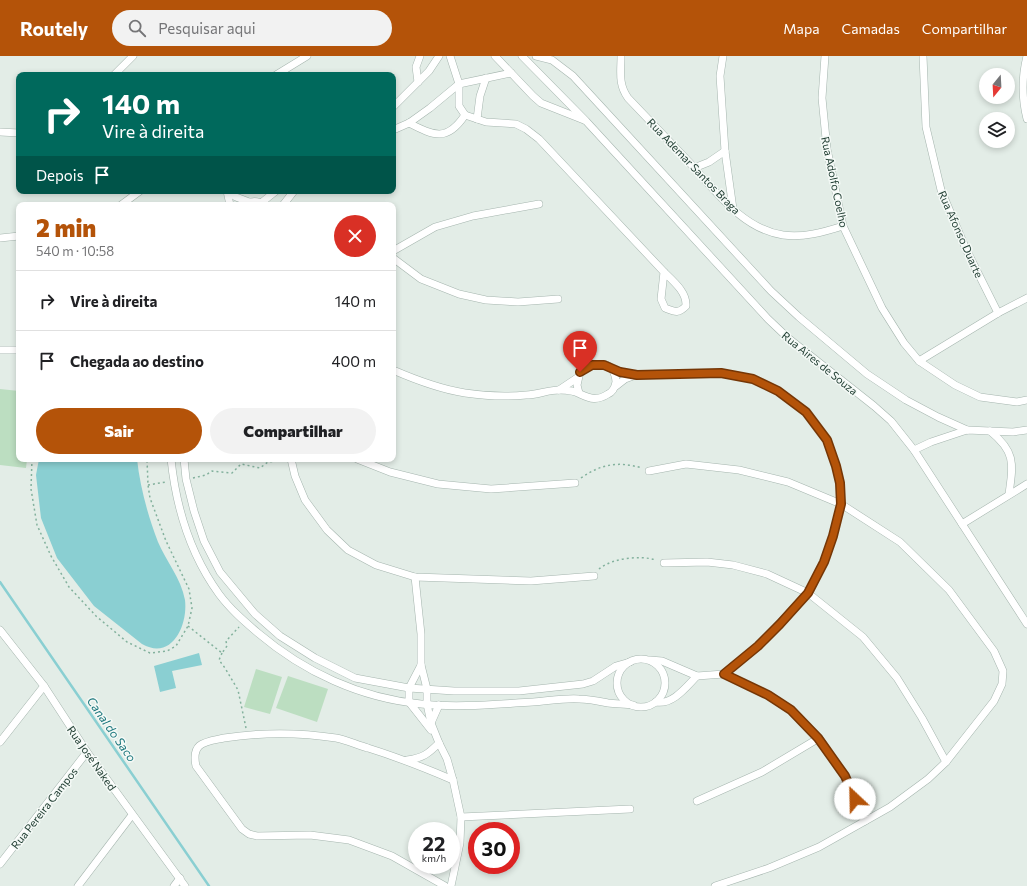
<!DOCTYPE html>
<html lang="pt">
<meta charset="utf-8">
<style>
body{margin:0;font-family:Commissioner,sans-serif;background:#f2f2f2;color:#202124;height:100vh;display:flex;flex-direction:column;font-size:15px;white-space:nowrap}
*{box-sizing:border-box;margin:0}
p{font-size:13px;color:#757577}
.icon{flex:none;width:22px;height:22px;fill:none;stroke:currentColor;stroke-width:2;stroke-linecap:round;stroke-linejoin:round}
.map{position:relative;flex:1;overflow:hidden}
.sheet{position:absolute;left:16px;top:146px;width:380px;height:260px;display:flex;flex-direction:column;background:#fff;border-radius:8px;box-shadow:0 2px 6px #0003}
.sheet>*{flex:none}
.hud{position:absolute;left:16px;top:16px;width:380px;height:122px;border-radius:8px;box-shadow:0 2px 6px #0003;background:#00695c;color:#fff;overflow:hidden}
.needle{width:26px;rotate:198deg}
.fabs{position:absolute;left:979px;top:12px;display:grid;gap:8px}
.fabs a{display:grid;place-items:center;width:36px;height:36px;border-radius:50%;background:#fff;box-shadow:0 2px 6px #0003;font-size:20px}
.speed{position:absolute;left:408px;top:766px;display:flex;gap:8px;font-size:20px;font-weight:700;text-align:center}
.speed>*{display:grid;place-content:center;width:52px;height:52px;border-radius:50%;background:#fff;box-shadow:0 2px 6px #0003;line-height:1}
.speed small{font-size:10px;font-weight:400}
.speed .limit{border:6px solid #d22;background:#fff;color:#111}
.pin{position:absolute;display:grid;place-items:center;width:34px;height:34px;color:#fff;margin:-41px -17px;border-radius:50% 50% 50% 0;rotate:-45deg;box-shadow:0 0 4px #0007}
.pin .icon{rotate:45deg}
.me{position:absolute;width:44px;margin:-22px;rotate:336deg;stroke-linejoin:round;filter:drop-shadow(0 0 3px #0008)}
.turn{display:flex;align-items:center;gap:14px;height:84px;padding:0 20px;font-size:18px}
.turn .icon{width:52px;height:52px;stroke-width:2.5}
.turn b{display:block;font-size:28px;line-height:34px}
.then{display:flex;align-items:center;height:38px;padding:0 20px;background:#0003;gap:8px;font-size:15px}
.round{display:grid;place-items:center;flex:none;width:42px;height:42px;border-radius:21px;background:#f2f2f2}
.head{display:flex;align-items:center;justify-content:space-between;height:68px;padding:0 20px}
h1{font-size:24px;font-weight:800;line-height:30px;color:#b45309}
.action{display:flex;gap:8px;margin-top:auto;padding:8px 20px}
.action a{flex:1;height:46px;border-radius:24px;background:#b45309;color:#fff;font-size:16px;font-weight:800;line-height:46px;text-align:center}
.action a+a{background:#f2f2f2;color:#202124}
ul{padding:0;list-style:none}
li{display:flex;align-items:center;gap:12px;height:60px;padding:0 20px;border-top:1px solid #e0e0e0}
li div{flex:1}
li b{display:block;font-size:15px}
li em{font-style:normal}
header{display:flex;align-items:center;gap:24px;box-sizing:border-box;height:56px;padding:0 20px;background:#b45309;color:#fff}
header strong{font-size:19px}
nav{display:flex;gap:22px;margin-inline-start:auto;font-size:14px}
.search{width:280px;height:36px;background:#f2f2f2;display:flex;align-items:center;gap:10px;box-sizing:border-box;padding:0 14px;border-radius:22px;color:#757577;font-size:15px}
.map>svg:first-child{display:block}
</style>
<header>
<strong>Routely</strong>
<div class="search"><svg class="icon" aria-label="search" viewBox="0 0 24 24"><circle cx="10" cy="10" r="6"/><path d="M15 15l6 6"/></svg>Pesquisar aqui</div>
<nav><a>Mapa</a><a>Camadas</a><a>Compartilhar</a></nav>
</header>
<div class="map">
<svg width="1027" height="830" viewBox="0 0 1027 830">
<rect width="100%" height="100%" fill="#e3ede7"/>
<!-- green -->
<g fill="#bcdec1">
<polygon points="0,333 19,335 19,403 27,403 26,412 0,409"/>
<polygon points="256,613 282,621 270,658 244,651"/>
<polygon points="288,620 328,633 317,666 276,652"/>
</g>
<!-- water -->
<g fill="#8acfd2">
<path d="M39 403H137C140 431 148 460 158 486 166 505 181 522 185 544 188 569 172 605 142 588L94 550 57 502 41 462 36 419Z"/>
<polygon points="199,597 202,609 172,615 176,632 160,636 154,610"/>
</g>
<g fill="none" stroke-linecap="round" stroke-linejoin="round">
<!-- stream -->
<polyline stroke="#8acfd2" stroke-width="2.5" points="0,526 209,830"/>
<!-- minor casing -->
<g stroke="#a5b5ae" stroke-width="8">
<g id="minor">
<path d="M450 0 459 28V50L465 59 486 66 516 68 526 73 539 83 664 216C673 225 687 236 686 250 678 258 675 256 665 252L661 243 664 216"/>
<polyline points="495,0 533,40 541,47 584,64"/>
<polyline points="522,0 586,65 768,263 788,282 874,350 891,365 914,394 1027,568"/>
<polyline points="536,0 552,4 573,20 771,235 799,261 867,318 906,344 938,361 967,374"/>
<path d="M621 0C621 16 618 28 628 42 648 63 669 85 689 106 715 134 742 173 783 179 803 182 824 176 843 170"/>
<polyline points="723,0 720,20 725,95 733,153"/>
<polyline points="825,0 822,42 827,93 843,170 882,252 904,287 919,305 955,329 980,341 1017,346 1027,344"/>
<polyline points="923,0 926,71 941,134 966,193 998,257"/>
<path d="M1027 0C1022 20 1022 43 1027 63"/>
<polyline points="114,19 133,0"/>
<polyline points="276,19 307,0"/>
<polyline points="418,26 416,11 420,0"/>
<polyline points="393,51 429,15 439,0"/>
<polyline points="477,63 480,40 486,22"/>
<path d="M409 67C434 80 447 86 465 59"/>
<polyline points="393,74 409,67 430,52 459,28 511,17"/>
<polyline points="0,76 19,77"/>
<polyline points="694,112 709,106 725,95"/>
<polyline points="227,135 236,141 249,146"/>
<polyline points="227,135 230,149"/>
<polyline points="261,147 276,135"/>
<polyline points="121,149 140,135"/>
<path d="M241 149C250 145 257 144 265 149"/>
<polyline points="283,149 294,135"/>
<polyline points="0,182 19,180"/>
<polyline points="393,195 435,171 473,160 539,148"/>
<polyline points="393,202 421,223 459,238 486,244 518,246 558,243"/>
<polyline points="0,294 19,294"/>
<polyline points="919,305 998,257 1027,242"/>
<polyline points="611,312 620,316 637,319 721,317 753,323 778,335 806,356 827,384 836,410 840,427 841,448 833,480 824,506 808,537 758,590 724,618 697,620"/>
<path d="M393 314C416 324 440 333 465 337 485 340 506 341 526 339 537 339 548 334 559 334 566 334 575 335 580 338 591 343 597 345 608 338 613 336 615 331 616 326 616 322 614 315 611 312 603 304 588 310 580 316L577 329 579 337"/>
<polyline points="616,330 625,323 636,319"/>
<polyline points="559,334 577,322"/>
<path d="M990 375C1016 396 1013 408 1009 438"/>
<polyline points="914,394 931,386 967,374 1013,376 1027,374"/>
<path d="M171 403C176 451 190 498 219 538 230 553 244 565 258 577 304 616 360 642 421 648 458 652 497 648 533 646 548 645 564 642 579 643 589 643 598 645 608 647 616 648 625 648 633 649"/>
<polyline points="184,403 186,423 194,455 204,485 220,516 255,558 280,580 315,602 355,622 409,632 454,635 519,635 583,628 593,625 616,610 630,606"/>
<polyline points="291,403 295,420 305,444 327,474 348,494 376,509 415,521 531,525 594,520"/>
<polyline points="357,403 390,416 438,428 491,433 575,427"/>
<polyline points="649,415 686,408 739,414 788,426 841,448 900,486 949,534 994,595 1003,615 1002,628 994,645 946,706 928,723 890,751 819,791 769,812 715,830"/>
<polyline points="962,468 1027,428"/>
<polyline points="664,507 707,506 733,509 767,518 808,537 863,581 897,622 922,662 946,706"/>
<polyline points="415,521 421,578 421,609 427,633 427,648 431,667 439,687 447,703 453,724 461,761 460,787 451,830"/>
<polyline points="0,574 44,630 87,696 185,830"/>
<circle cx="641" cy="627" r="24"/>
<path d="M650 604 662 605 697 620C686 631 673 649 656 646"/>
<polyline points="421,609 409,632 409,646 431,674"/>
<polyline points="724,618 768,639 791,654 819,682 845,720 865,765"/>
<polyline points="431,667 439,649"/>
<polyline points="0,686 44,630"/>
<path d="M407 704C423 702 428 698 439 687"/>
<polyline points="697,745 762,716 819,682"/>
<polyline points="461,761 630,753"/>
<polyline points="0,808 87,696"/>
<polyline points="78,830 132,759"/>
<polyline points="174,830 180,822"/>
<path d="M445 830 392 800 349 784 310 779 257 780 249 778 242 773 196 710C191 686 205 686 224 682 263 676 297 676 336 682 347 684 357 689 368 692 397 701 425 712 453 724"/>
</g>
</g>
<!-- path -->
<g stroke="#83b19d" stroke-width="1.5" stroke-dasharray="2 3" stroke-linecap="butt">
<polyline points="32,403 31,433 37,469 51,500 69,531 96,560 127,586 150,597 167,595 176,590 188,570 192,552 189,533 166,485 150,442 148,429 147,403"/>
<polyline points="193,422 206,419 212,415 232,417 241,408 260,412 268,406 283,404"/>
<path d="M581 422C601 408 618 405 642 412"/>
<polyline points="148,429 166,426"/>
<path d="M599 513C612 502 640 499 656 504"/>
<polyline points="188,570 222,597 227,590 226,585 239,571"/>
<polyline points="222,597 219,604 225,612 238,634 246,672"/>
</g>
<!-- minor -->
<use href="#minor" stroke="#fff" stroke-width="7"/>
</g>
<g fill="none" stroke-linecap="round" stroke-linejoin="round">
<!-- route casing -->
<g stroke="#753606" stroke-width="10">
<polyline id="route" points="580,316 592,309 604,309 620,316 637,319 721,317 753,323 778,335 806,356 827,384 836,410 840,427 841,448 833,480 824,506 808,537 780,568 758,590 724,618 768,639 791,654 818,682 845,720 855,743"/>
</g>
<!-- route -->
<use href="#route" stroke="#b45309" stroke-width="7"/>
</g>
<g text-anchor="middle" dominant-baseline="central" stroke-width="3" stroke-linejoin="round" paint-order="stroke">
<!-- street labels -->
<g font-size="11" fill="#223f34" stroke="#f4f9f6">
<text transform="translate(694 110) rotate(46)">Rua Ademar Santos Braga</text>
<text transform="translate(835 126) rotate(78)">Rua Adolfo Coelho</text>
<text transform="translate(961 178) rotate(66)">Rua Afonso Duarte</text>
<text transform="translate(820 307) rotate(39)">Rua Aires de Souza</text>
<text transform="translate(92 702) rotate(55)">Rua José Naked</text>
<text transform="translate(44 752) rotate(-52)">Rua Pereira Campos</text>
</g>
<!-- water labels -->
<g font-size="12" font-style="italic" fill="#1b767c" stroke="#f4f9f6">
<text transform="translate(112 673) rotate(55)">Canal do Saco</text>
</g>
</g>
</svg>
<div class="fabs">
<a><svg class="needle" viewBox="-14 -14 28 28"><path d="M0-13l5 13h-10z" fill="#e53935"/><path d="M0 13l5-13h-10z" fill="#757577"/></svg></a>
<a><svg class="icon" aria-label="layers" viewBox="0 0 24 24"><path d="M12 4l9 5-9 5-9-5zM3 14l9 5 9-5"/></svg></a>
</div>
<div class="speed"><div>22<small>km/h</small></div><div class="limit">30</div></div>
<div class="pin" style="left:580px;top:316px;background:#d93025"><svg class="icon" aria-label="arrive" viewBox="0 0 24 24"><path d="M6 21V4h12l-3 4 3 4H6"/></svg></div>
<svg class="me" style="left:855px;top:743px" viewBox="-20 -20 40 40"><circle r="19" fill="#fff"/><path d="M0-13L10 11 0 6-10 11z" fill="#b45309"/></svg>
<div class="hud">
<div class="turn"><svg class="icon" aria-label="right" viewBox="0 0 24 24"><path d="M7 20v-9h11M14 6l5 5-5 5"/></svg><div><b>140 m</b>Vire à direita</div></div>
<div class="then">Depois<svg class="icon" aria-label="arrive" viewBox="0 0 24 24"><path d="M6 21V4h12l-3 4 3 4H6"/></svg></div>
</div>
<section class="sheet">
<div class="head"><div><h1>2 min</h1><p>540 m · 10:58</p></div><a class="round" style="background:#d93025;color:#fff"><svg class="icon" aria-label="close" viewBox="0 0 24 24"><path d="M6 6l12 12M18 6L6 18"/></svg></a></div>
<ul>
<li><svg class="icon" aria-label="right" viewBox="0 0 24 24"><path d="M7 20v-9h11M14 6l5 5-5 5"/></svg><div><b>Vire à direita</b></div><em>140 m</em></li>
<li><svg class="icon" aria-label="arrive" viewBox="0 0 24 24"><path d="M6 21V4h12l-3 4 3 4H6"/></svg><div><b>Chegada ao destino</b></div><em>400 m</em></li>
</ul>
<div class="action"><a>Sair</a><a>Compartilhar</a></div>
</section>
</div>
